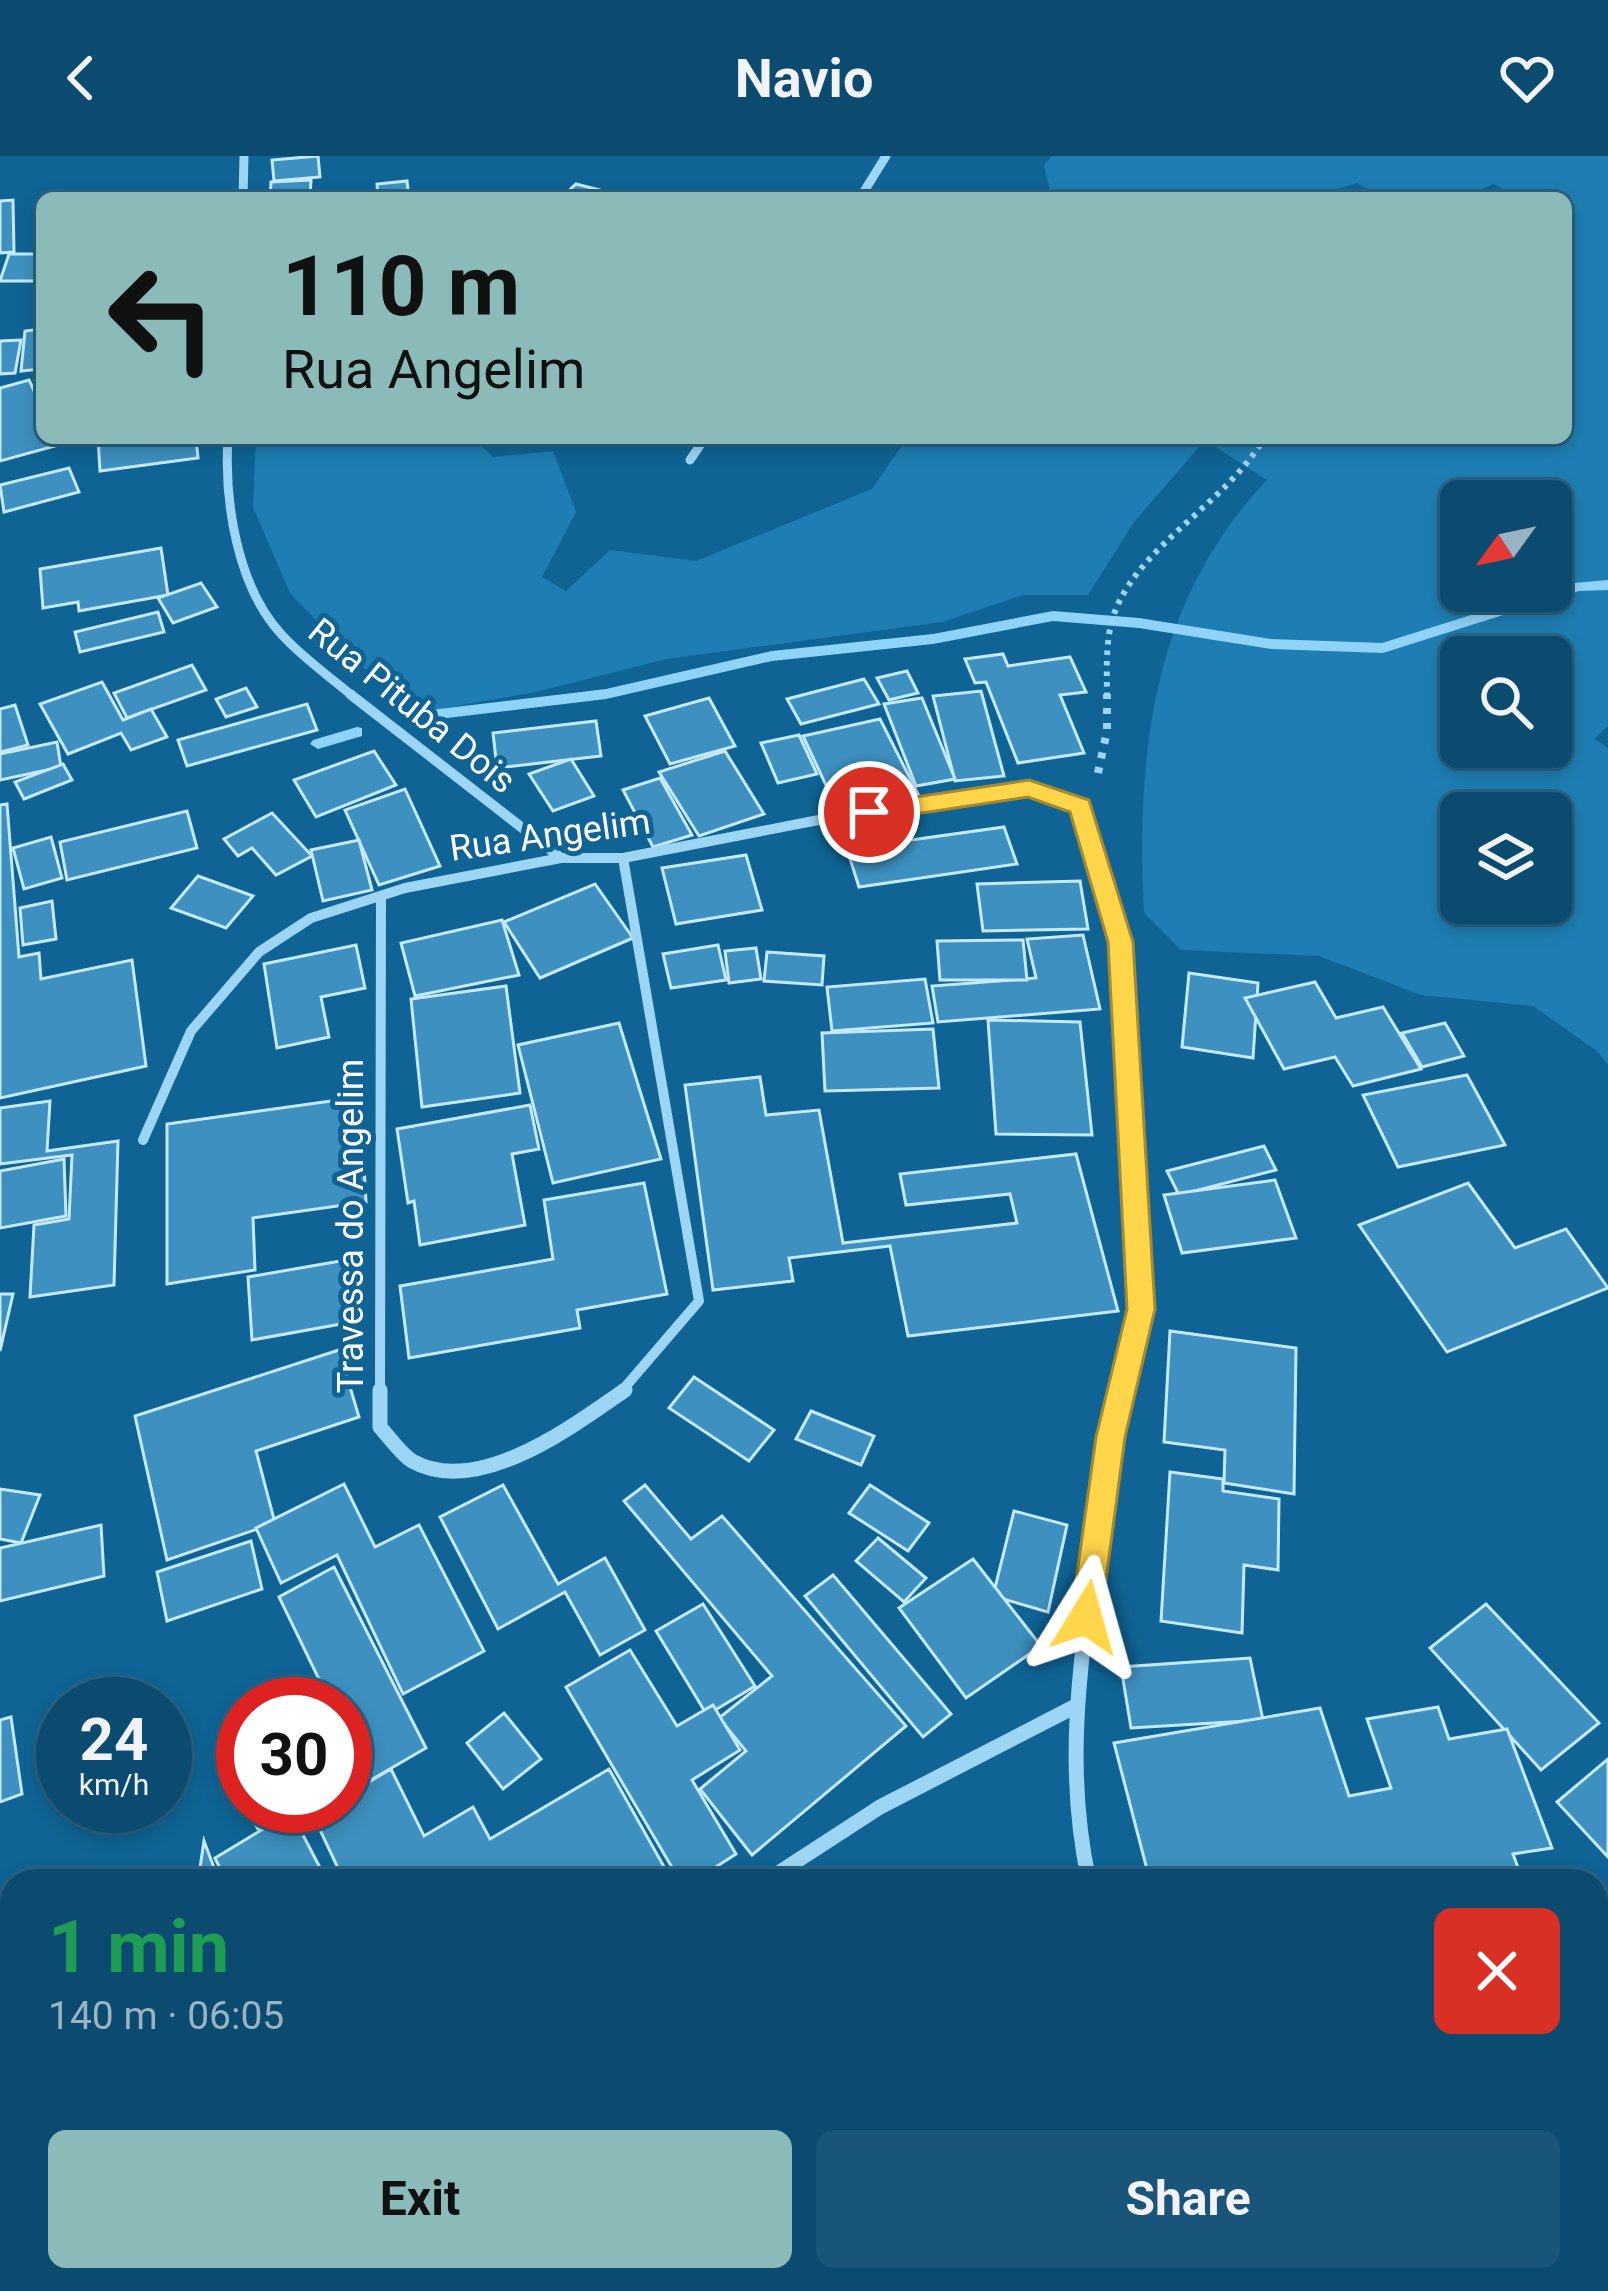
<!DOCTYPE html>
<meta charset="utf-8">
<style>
body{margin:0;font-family:Roboto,sans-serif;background:#195578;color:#f1f3f6;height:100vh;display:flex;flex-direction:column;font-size:45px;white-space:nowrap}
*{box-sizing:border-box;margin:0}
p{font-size:39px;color:#9ab3c3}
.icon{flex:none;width:66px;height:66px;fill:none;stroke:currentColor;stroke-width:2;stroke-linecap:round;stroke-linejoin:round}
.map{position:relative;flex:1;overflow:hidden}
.panel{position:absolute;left:0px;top:1713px;width:1608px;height:423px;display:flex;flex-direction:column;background:#0b4b70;border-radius:36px 36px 0 0;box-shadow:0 6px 18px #0003,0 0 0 3px #2b6383}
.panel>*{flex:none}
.banner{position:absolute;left:36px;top:36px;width:1536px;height:252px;border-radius:18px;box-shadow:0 6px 18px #0003,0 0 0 3px #2b6383;background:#8bbbb9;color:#111;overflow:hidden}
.needle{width:78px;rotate:237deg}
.controls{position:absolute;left:1440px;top:324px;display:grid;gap:24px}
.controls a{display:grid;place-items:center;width:132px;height:132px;border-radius:18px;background:#0b4b70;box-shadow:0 6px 18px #0003,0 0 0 3px #2b6383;font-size:60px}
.speed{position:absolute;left:36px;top:1521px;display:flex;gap:24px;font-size:60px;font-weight:700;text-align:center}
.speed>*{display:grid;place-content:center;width:156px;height:156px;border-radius:50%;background:#0b4b70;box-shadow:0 6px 18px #0003,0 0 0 3px #2b6383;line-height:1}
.speed small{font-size:30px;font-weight:400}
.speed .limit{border:18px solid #d22;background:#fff;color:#111}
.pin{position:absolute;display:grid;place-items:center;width:102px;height:102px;color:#fff;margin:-51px;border:6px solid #fff;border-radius:50%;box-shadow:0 3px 12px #0007}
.me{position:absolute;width:132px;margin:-66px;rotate:8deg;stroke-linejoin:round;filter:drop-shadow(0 0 9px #0008)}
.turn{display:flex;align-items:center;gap:42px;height:252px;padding:0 48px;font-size:54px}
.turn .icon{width:156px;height:156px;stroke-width:2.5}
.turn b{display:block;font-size:84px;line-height:102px}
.round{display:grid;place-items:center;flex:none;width:126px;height:126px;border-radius:18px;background:#195578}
.overview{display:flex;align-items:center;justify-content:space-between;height:204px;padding:0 48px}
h1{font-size:72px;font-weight:700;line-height:90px;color:#1e9e55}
.primary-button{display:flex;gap:24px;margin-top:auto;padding:24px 48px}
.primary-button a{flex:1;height:138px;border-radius:18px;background:#8bbbb9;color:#111;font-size:48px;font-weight:700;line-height:138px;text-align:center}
.primary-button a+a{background:#195578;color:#f1f3f6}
header{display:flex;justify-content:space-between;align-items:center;height:156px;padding:0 48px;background:#0b4b70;font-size:54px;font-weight:700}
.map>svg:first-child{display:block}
</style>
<header><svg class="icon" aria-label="back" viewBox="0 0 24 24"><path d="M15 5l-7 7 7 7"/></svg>Navio<svg class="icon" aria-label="heart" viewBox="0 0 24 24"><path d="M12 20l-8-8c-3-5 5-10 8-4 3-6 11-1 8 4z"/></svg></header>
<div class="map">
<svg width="1608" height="2135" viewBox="0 0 1608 2135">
<rect width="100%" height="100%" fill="#0f6495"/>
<!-- green -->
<path fill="#1e7eb3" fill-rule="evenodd" d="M1052 0H1608V570L1594 583 1608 592V909L1597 895 1533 850 1421 839 1319 800 1181 794 1144 757C1136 597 1152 445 1267 324L1205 284 1134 366 1088 439H1023L942 466 666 503 536 536 434 554 360 510 290 437 253 351 256 282H474L493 301 553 295 576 356 542 421 566 435 610 394 696 405 872 333 907 282H1566V42H1517L1494 28C1452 47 1397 52 1357 27L1308 42H1052L1044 9ZM1461 345H1551V435H1461ZM1461 501H1551V591H1461ZM1461 657H1551V747H1461Z"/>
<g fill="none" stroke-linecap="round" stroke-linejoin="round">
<!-- stream -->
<g fill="#8fd4f8" fill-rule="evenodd">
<polygon points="1608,424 1608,434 1579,435 1383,497 1271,493 1139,472 1053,465 933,488 772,505 606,543 422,565 415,560 422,555 606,533 772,495 933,478 1053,455 1139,462 1271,483 1382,487 1573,427"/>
<polygon points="357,571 362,572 362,580 318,593 310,588 313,584"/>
</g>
</g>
<!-- building -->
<g fill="#3d90bf" stroke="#c5eafe" stroke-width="3">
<polygon points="318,0 320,21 274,25 272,4"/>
<polygon points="311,24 310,42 270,42 271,26"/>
<polygon points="407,25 409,42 378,42 377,28"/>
<polygon points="576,28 604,35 596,42 561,42"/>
<polygon points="13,44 14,96 0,97 0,45"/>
<polygon points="9,98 42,98 40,125 0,125"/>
<polygon points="42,173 42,213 21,215 25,175"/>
<polygon points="21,184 15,217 0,218 0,185"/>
<polygon points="29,224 42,252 42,282 84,282 0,305 0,232"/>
<polygon points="98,282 196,282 198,302 100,315"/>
<polygon points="69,312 79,336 4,356 0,329"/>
<polygon points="161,392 168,439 79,455 78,446 43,452 40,413"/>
<polygon points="201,427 217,451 173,467 158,442"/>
<polygon points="158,456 164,476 80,496 75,476"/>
<polygon points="1003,498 1008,510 1070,501 1086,536 1060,539 1084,597 1018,607 986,526 975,527 965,503"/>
<polygon points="192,509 206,534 127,562 114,537"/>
<polygon points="907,515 918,537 889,544 877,522"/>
<polygon points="864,523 879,548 801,568 787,543"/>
<polygon points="102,526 123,564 151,553 167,581 131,594 121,577 68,598 40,548"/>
<polygon points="246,532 257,551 226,561 216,543"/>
<polygon points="981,535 1004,620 955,625 933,540"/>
<polygon points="709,542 735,590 670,608 645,560"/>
<polygon points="922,542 955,623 916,630 884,548"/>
<polygon points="307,548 317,574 187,610 178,584"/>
<polygon points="15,549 28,589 0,596 0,553"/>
<polygon points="880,563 918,638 839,657 803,580"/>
<polygon points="596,565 601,600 497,612 493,577"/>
<polygon points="799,579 817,618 778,627 761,587"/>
<polygon points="57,586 61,611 0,624 0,598"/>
<polygon points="374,595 396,629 316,661 294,624"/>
<polygon points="725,595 764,658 699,680 659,616"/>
<polygon points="571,603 594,640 553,655 529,618"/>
<polygon points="63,608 72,624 24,643 15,626"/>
<polygon points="660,622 692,679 653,691 623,634"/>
<polygon points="405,633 440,710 379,729 345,654"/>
<polygon points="7,648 19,801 39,797 41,823 132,804 146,910 0,942 0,649"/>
<polygon points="187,655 197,692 67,724 60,686"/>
<polygon points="272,657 312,700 276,719 252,692 238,700 224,683"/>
<polygon points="1004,671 1017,708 859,731 847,693"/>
<polygon points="51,681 62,722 24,733 13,692"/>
<polygon points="359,684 372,734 323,745 311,694"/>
<polygon points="746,699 762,754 676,768 662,712"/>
<polygon points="198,720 253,740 226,772 171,752"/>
<polygon points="1080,725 1088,773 983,775 977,728"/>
<polygon points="595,728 633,782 540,822 504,766"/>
<polygon points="52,745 56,783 23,789 20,752"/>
<polygon points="502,764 519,819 415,840 401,787"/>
<polygon points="1083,779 1100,853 938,866 932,830 1036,822 1027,783"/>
<polygon points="1023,784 1027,824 940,824 937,785"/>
<polygon points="356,789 365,832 321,841 329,881 277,892 264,808"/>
<polygon points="718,789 726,824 671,832 663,798"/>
<polygon points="756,792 761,823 729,827 725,795"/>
<polygon points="767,796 824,800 822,829 764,825"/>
<polygon points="1189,817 1258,827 1253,902 1182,891"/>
<polygon points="925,823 933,867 832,875 827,831"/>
<polygon points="1315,826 1336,862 1383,851 1421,913 1353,930 1335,901 1284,913 1245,842"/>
<polygon points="506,830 520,937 422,951 411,843"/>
<polygon points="988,864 1080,866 1092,979 996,978"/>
<polygon points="619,867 661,1003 553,1027 518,889"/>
<polygon points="1445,867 1464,900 1422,911 1402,877"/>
<polygon points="933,873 939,932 825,935 822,877"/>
<polygon points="1467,919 1505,989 1398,1011 1363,939"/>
<polygon points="760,921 766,959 819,954 843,1087 1017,1067 1010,1038 906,1049 900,1018 1076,998 1118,1155 908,1180 890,1090 789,1102 793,1125 713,1134 685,929"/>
<polygon points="360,941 366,1046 253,1062 255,1114 167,1128 167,968"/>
<polygon points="50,945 47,995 118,985 114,1129 30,1141 34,1069 69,1063 72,999 0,1008 0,952"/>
<polygon points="530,949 539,993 512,998 525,1069 420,1089 414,1045 408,1047 397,973"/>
<polygon points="1264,990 1276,1014 1179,1039 1167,1015"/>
<polygon points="64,1003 66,1060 0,1072 0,1015"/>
<polygon points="1275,1024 1296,1082 1182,1097 1164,1039"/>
<polygon points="644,1027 667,1138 577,1154 580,1172 409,1202 400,1130 553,1103 544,1044"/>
<polygon points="1468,1027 1515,1092 1566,1073 1608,1132 1447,1196 1359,1069"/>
<polygon points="352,1103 358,1165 252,1184 248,1121"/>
<polygon points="0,1138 13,1138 0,1195"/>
<polygon points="1170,1175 1296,1192 1294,1338 1224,1327 1225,1294 1164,1286"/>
<polygon points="339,1194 359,1261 256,1295 275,1367 167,1404 135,1260"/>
<polygon points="694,1221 774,1274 749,1305 669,1252"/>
<polygon points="811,1255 874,1280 861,1309 796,1283"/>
<polygon points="1170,1316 1223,1323 1223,1335 1279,1343 1278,1414 1244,1409 1242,1477 1161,1465"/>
<polygon points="344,1328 375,1391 419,1369 484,1495 403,1538 337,1399 281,1427 256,1372"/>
<polygon points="503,1329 558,1428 605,1402 645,1474 600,1499 565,1436 498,1473 440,1361"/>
<polygon points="645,1329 691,1383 722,1360 906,1570 752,1699 700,1633 746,1595 719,1562 772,1520 624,1345"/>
<polygon points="870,1329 929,1367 908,1395 849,1357"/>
<polygon points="0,1333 40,1339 21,1387 0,1383"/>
<polygon points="1014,1355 1067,1369 1048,1456 993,1440"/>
<polygon points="101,1369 104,1420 0,1445 0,1392"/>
<polygon points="878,1382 926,1422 904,1446 856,1405"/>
<polygon points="251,1385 262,1433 167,1465 157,1416"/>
<polygon points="973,1403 1041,1490 966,1542 899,1452"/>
<polygon points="334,1411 426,1592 369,1625 345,1577 345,1548 331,1548 279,1441"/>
<polygon points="833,1419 951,1558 923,1581 805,1440"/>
<polygon points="703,1448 755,1530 707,1559 656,1475"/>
<polygon points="1486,1448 1599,1567 1541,1614 1430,1492"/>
<polygon points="630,1494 677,1570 713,1549 740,1594 692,1624 736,1698 694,1725 680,1725 566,1531"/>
<polygon points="1250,1502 1263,1564 1131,1572 1121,1511"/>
<polygon points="1438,1551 1449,1583 1507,1573 1552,1692 1513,1698 1523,1725 1150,1725 1114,1587 1320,1552 1349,1640 1391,1632 1367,1563"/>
<polygon points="504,1557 541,1603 503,1633 467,1587"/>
<polygon points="11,1561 22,1638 0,1646 0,1564"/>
<polygon points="1608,1603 1608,1701 1557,1646"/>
<polygon points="391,1613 424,1680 473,1651 490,1683 609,1613 672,1725 344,1725 313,1659 328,1650 345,1650 345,1640"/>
<polygon points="244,1650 290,1650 258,1673"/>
<polygon points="291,1656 327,1725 226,1725 215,1702"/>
<polygon points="204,1685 219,1725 198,1725"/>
<polygon points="12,1747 12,1975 0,1981 0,1753"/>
<polygon points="1608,1780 1608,1877 1599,1883 1596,1789"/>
<polygon points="0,1999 12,2034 12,2124 109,2124 91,2135 0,2135"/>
<polygon points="498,2124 673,2124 679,2135 503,2135"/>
<polygon points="732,2124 904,2124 911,2135 739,2135"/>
<polygon points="918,2124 1126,2124 1129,2135 920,2135"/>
<polygon points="1238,2124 1512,2124 1515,2135 1241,2135"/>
</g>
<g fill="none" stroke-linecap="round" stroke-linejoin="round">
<!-- path-far1 -->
<path stroke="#9dd5f4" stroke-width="6" stroke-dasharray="4.5 6" stroke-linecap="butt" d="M1107 541C1107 514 1105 484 1114 458 1139 389 1226 348 1264 282"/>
<!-- path -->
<polyline stroke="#9dd5f4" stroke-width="8" stroke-dasharray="6 9" stroke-linecap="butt" points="1098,617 1107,575 1107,538"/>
<!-- minor-far2 -->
<g stroke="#9dd5f4" stroke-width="9">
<polyline points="243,42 244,0"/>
<polyline points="860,42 886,0"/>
<path d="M228 282C224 345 237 431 282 479 303 502 330 521 354 541"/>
<polyline points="690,304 705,282"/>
</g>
<!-- minor-far1 -->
<g stroke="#9dd5f4" stroke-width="10">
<polyline points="350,538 561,702"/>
<polyline points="143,984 191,875 259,796 311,762 405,732 561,702 623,702 829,662 1029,632 1081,650 1120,786 1141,1153 1121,1237"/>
<polyline points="380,1237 381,740"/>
<polyline points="620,1237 699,1145 623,702"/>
</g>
<!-- minor -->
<g stroke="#9dd5f4" stroke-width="15">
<path d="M380 1234V1271C389 1281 401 1298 412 1305 478 1342 573 1270 625 1234"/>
<polyline points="766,1725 880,1651 1074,1551"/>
<path d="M1089 1725C1065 1616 1079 1516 1094 1406 1102 1349 1109 1291 1122 1234"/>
<polyline points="1169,2124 1171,2135"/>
<polyline points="142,2135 159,2124"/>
</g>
</g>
<!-- route -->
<polygon fill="#ffd54a" stroke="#a68a30" stroke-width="3" points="1029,624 1089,644 1133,786 1155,1153 1125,1281 1101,1461 1097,1471 1086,1476 1075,1471 1071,1461 1096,1281 1127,1153 1108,786 1070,656 1028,641 869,665 857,656 869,648"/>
<g text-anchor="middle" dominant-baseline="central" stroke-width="10" stroke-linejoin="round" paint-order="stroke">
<!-- street labels -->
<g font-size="36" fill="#fff" stroke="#0f6495">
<text transform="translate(412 550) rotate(39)">Rua Pituba Dois</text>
<text transform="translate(550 679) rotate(-8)">Rua Angelim</text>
<text transform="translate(351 1070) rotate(-90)">Travessa do Angelim</text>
</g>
</g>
</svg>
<div class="controls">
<a><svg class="needle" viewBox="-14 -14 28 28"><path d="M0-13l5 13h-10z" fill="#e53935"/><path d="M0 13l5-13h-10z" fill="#9ab3c3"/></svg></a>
<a><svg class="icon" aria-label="search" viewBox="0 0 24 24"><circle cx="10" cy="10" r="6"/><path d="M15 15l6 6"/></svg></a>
<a><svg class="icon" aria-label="layers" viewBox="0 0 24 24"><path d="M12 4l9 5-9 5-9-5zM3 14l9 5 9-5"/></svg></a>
</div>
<div class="speed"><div>24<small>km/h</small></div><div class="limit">30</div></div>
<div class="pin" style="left:869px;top:656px;background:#d93025"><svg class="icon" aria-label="arrive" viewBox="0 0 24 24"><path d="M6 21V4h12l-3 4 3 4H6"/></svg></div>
<svg class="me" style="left:1086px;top:1461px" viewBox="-20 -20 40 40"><path d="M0-17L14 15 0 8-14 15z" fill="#ffd54a" stroke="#fff" stroke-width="4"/></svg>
<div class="banner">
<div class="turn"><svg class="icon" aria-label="left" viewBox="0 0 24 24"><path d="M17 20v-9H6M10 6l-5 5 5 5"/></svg><div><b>110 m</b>Rua Angelim</div></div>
</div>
<section class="panel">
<div class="overview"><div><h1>1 min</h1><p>140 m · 06:05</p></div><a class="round" style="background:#d93025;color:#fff"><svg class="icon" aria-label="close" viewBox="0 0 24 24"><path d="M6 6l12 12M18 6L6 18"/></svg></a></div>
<div class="primary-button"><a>Exit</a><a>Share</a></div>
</section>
</div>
